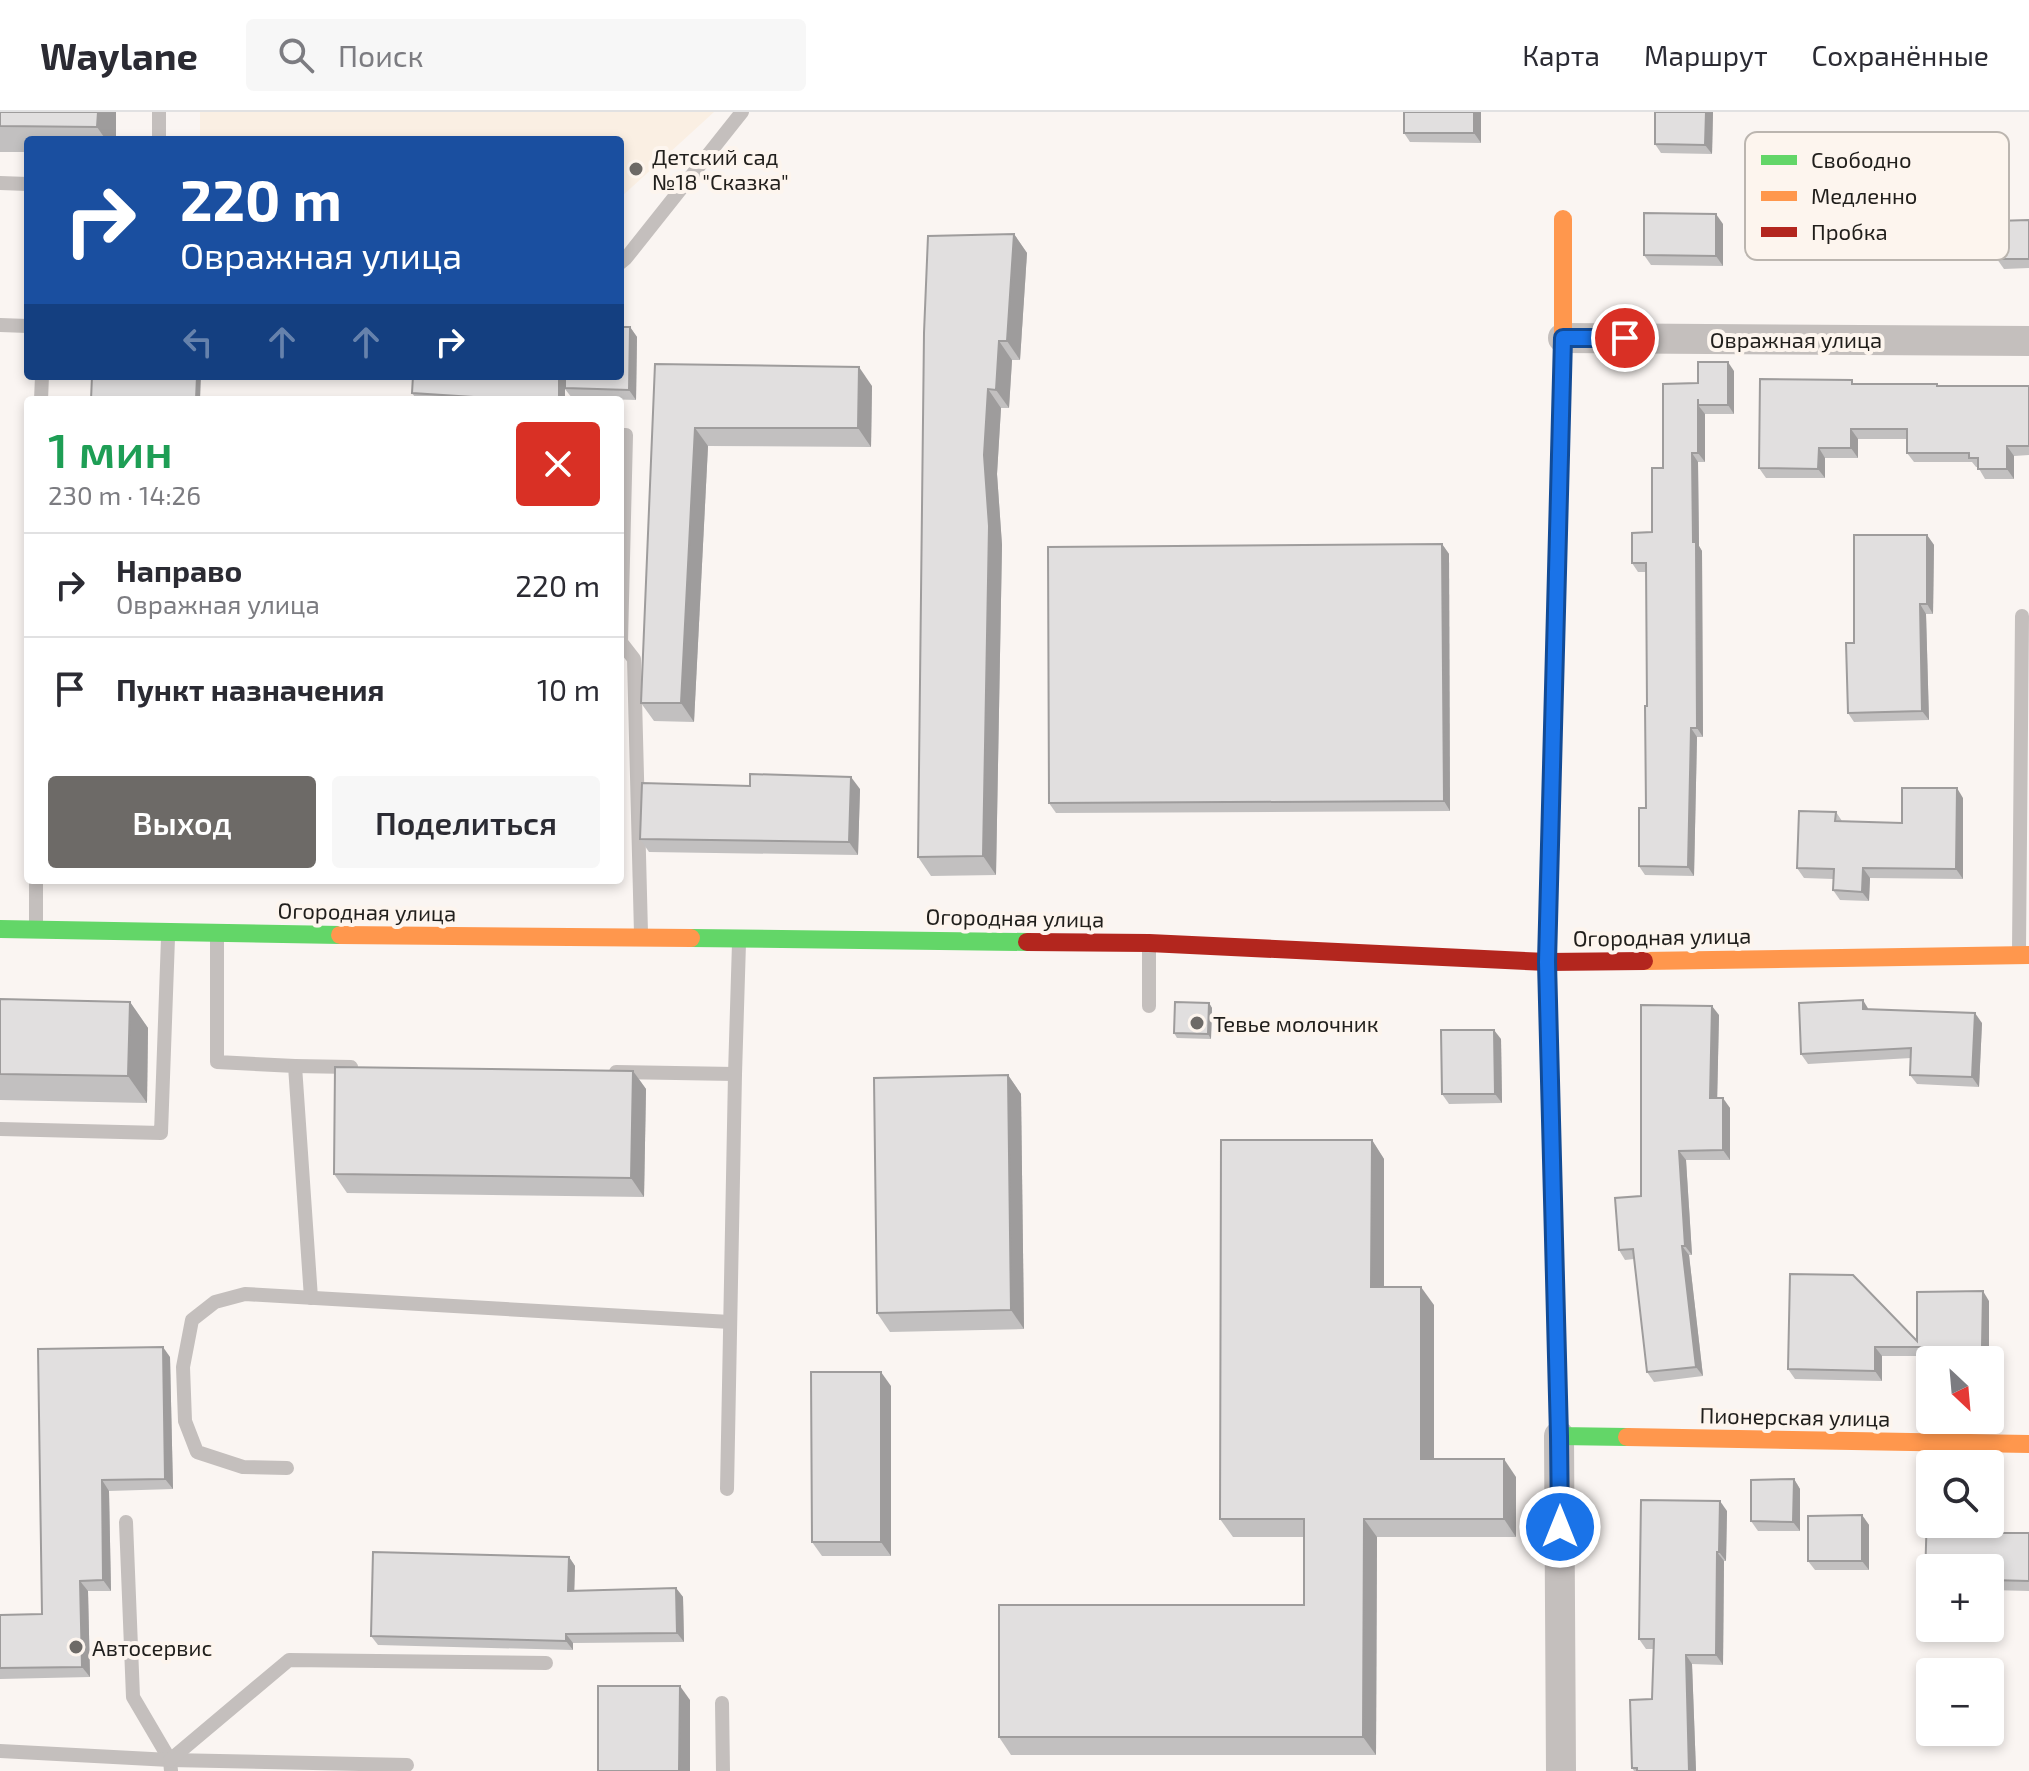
<!DOCTYPE html>
<html lang="ru">
<meta charset="utf-8">
<style>
body{margin:0;font-family:"Exo 2",sans-serif;background:#f7f7f7;color:#2b2b33;height:100vh;display:flex;flex-direction:column;font-size:30px;white-space:nowrap}
*{box-sizing:border-box;margin:0}
p{font-size:26px;color:#7c7c81}
.icon{flex:none;width:44px;height:44px;fill:none;stroke:currentColor;stroke-width:2;stroke-linecap:round;stroke-linejoin:round}
.map{position:relative;flex:1;overflow:hidden}
.details{position:absolute;left:24px;top:284px;width:600px;height:488px;display:flex;flex-direction:column;background:#fff;border-radius:8px;box-shadow:0 4px 12px #0003}
.details>*{flex:none}
.banner{position:absolute;left:24px;top:24px;width:600px;height:244px;border-radius:8px;box-shadow:0 4px 12px #0003;background:#1a4fa0;color:#fff;overflow:hidden}
.needle{width:52px;rotate:154deg}
.controls{position:absolute;left:1916px;top:1234px;display:grid;gap:16px}
.controls a{display:grid;place-items:center;width:88px;height:88px;border-radius:8px;background:#fff;box-shadow:0 4px 12px #0003;font-size:40px}
.pin{position:absolute;display:grid;place-items:center;width:68px;height:68px;color:#fff;margin:-34px;border:4px solid #fff;border-radius:50%;box-shadow:0 2px 8px #0007}
.me{position:absolute;width:88px;margin:-44px;rotate:0deg;stroke-linejoin:round;filter:drop-shadow(0 0 6px #0008)}
.turn{display:flex;align-items:center;gap:28px;height:168px;padding:0 24px;font-size:36px}
.turn .icon{width:104px;height:104px;stroke-width:2.5}
.turn b{display:block;font-size:56px;line-height:68px}
.lanes{display:flex;align-items:center;height:76px;padding:0 24px;background:#0003;justify-content:center;gap:40px;direction:ltr}
.lanes .off{opacity:.35}
.round{display:grid;place-items:center;flex:none;width:84px;height:84px;border-radius:8px;background:#f7f7f7}
.head{display:flex;align-items:center;justify-content:space-between;height:136px;padding:0 24px}
h1{font-size:48px;font-weight:600;line-height:60px;color:#1e9e55}
.action{display:flex;gap:16px;margin-top:auto;padding:16px 24px}
.action a{flex:1;height:92px;border-radius:8px;background:#6d6a67;color:#fff;font-size:32px;font-weight:600;line-height:92px;text-align:center}
.action a+a{background:#f7f7f7;color:#2b2b33}
ul{padding:0;list-style:none}
li{display:flex;align-items:center;gap:24px;height:104px;padding:0 24px;border-top:2px solid #e1e1e2}
li div{flex:1}
li b{display:block;font-size:30px}
li em{font-style:normal}
header{display:flex;align-items:center;gap:48px;box-sizing:border-box;height:112px;padding:0 40px;background:#fff;border-bottom:2px solid #e1e1e2}
header strong{font-size:38px}
nav{display:flex;gap:44px;margin-inline-start:auto;font-size:28px}
.search{width:560px;height:72px;background:#f7f7f7;display:flex;align-items:center;gap:20px;box-sizing:border-box;padding:0 28px;border-radius:8px;color:#7c7c81;font-size:30px}
.map>svg:first-child{display:block}
</style>
<header>
<strong>Waylane</strong>
<div class="search"><svg class="icon" aria-label="search" viewBox="0 0 24 24"><circle cx="10" cy="10" r="6"/><path d="M15 15l6 6"/></svg>Поиск</div>
<nav><a>Карта</a><a>Маршрут</a><a>Сохранённые</a></nav>
</header>
<div class="map">
<svg width="2029" height="1659" viewBox="0 0 2029 1659">
<rect width="100%" height="100%" fill="#faf5f2"/>
<!-- education -->
<polygon fill="#faefe3" points="200,0 714,0 620,86 620,28 200,28"/>
<g fill="none" stroke-linecap="round" stroke-linejoin="round">
<!-- lane -->
<g stroke="#c4bfbd" stroke-width="14">
<polyline points="159,28 159,0"/>
<polyline points="0,71 28,72"/>
<polyline points="620,151 626,146 742,0"/>
<polyline points="0,213 28,214"/>
<polyline points="41,288 42,264"/>
<polyline points="620,323 626,323 621,529"/>
<polyline points="620,529 634,547 641,821"/>
<polyline points="36,816 36,768"/>
<polyline points="217,826 217,950 295,954 311,1186"/>
<polyline points="1149,835 1149,894"/>
<polyline points="2019,838 2022,504"/>
<polyline points="295,954 351,955"/>
<polyline points="616,960 735,962"/>
<polyline points="0,1017 161,1021 168,826"/>
<polyline points="287,1356 243,1355 197,1340 185,1309 183,1255 192,1208 215,1190 245,1182 730,1210"/>
<polyline points="727,1377 735,962 739,831"/>
<polyline points="126,1410 133,1585 170,1648 171,1659"/>
<polyline points="722,1591 723,1659"/>
<polyline points="0,1639 170,1648 407,1653"/>
<polyline points="170,1648 289,1548 546,1551"/>
</g>
<!-- street -->
<g stroke="#c4bfbd" stroke-width="30">
<polyline points="1563,226 2029,229"/>
<polyline points="1559,1324 1561,1659"/>
</g>
<!-- fast -->
<g stroke="#63d668" stroke-width="18">
<polyline points="0,817 340,823"/>
<polyline points="691,826 1027,830"/>
<polyline points="1547,853 1559,1324 1627,1325"/>
</g>
<!-- slow -->
<g stroke="#ff974d" stroke-width="18">
<polyline points="1558,426 1563,226 1563,107"/>
<polyline points="340,823 691,826"/>
<polyline points="1644,849 2029,843"/>
<polyline points="1627,1325 2029,1332"/>
</g>
<!-- jam -->
<g stroke="#b3261e" stroke-width="18">
<polyline points="1027,830 1149,831 1547,850 1644,849"/>
<polyline points="1547,853 1558,426"/>
</g>
</g>
<!-- wall -->
<g fill="#c2c0c0">
<polygon points="0,0 116,0 116,28 28,28 28,40 0,40"/>
<polygon points="1404,0 1481,0 1481,31 1410,30 1404,21"/>
<polygon points="1713,0 1712,42 1661,41 1655,32"/>
<polygon points="1946,66 1953,76 1949,126 1918,124 1912,114"/>
<polygon points="2029,108 2029,156 2004,157 1997,147"/>
<polygon points="1723,112 1723,154 1651,153 1644,143"/>
<polygon points="1014,122 1027,141 1020,248 1012,248 1009,296 1001,296 997,362 1002,433 996,763 931,764 918,745 924,221"/>
<polygon points="630,215 637,225 636,288 572,286 565,277 565,288 417,288 412,281 565,269"/>
<polygon points="655,252 872,274 871,335 708,334 694,610 654,609 641,591"/>
<polygon points="1734,259 1734,302 1705,302 1705,350 1698,350 1699,434 1702,439 1703,625 1697,625 1694,764 1645,763 1639,754 1646,696 1646,460 1638,460 1632,451 1652,420 1663,356 1698,271"/>
<polygon points="1854,272 1937,272 1939,274 2029,274 2029,343 2014,344 2014,367 1985,367 1978,355 1976,355 1972,350 1914,350 1907,341 1907,327 1858,327 1858,346 1825,346 1825,366 1766,366 1759,356"/>
<polygon points="1927,423 1934,433 1933,502 1926,502 1929,608 1854,610 1848,601 1854,531"/>
<polygon points="1442,432 1449,442 1450,699 1056,701 1049,691"/>
<polygon points="860,677 858,743 649,740 640,727"/>
<polygon points="1963,686 1963,767 1870,766 1869,789 1840,788 1833,778 1833,767 1804,766 1797,756 1836,700 1842,709 1902,711"/>
<polygon points="0,887 130,890 148,916 147,991 0,988"/>
<polygon points="1209,891 1212,896 1211,927 1177,926 1174,921"/>
<polygon points="1869,898 1982,911 1979,975 1917,972 1910,963 1911,946 1808,952 1801,942"/>
<polygon points="1719,903 1717,986 1730,996 1730,1048 1686,1048 1692,1143 1689,1143 1703,1264 1654,1270 1647,1260 1634,1147 1625,1148 1619,1138"/>
<polygon points="1501,927 1502,991 1449,992 1442,982"/>
<polygon points="633,959 646,977 644,1085 347,1081 334,1062"/>
<polygon points="1008,963 1021,982 1024,1217 890,1220 877,1201"/>
<polygon points="1372,1028 1384,1047 1384,1175 1434,1193 1434,1347 1516,1365 1516,1425 1377,1425 1376,1643 1011,1643 999,1625 1304,1493 1304,1425 1233,1425 1220,1407"/>
<polygon points="1790,1162 1917,1229 1989,1189 1989,1244 1882,1244 1882,1269 1795,1267 1788,1257"/>
<polygon points="38,1237 170,1245 173,1377 109,1379 111,1479 88,1479 90,1565 0,1567 0,1503 42,1502"/>
<polygon points="891,1274 891,1444 822,1444 812,1430"/>
<polygon points="1794,1367 1800,1377 1800,1419 1758,1419 1751,1409"/>
<polygon points="1727,1399 1726,1449 1724,1449 1723,1553 1692,1552 1696,1659 1634,1659 1632,1656 1652,1587 1654,1537 1646,1537 1639,1527"/>
<polygon points="1862,1403 1869,1413 1869,1458 1815,1458 1808,1449"/>
<polygon points="1930,1412 1988,1412 1988,1421 2029,1421 2029,1479 1990,1478 1990,1456 1930,1456 1930,1474 1925,1467"/>
<polygon points="569,1445 575,1454 574,1479 676,1476 683,1485 684,1530 573,1531 573,1538 378,1533 371,1524"/>
</g>
<!-- shaded-wall -->
<g fill="#9e9c9c">
<polygon points="98,0 116,0 116,28 106,28 97,15"/>
<polygon points="1474,0 1481,0 1481,31 1474,21"/>
<polygon points="1706,0 1713,0 1712,42 1705,33"/>
<polygon points="1946,66 1953,76 1949,126 1942,116"/>
<polygon points="1716,102 1723,112 1723,154 1716,144"/>
<polygon points="1014,122 1027,141 1020,248 1007,229"/>
<polygon points="630,215 637,225 636,288 629,278"/>
<polygon points="999,229 1012,248 1009,296 996,278"/>
<polygon points="1728,250 1734,259 1734,302 1728,293"/>
<polygon points="859,255 872,274 871,335 858,316"/>
<polygon points="197,264 201,264 200,288 196,288"/>
<polygon points="559,264 562,264 565,268 565,288 559,288"/>
<polygon points="988,277 1001,296 997,362 1002,433 996,763 983,744 984,343"/>
<polygon points="1698,293 1705,302 1705,350 1698,341"/>
<polygon points="695,316 708,334 694,610 681,591"/>
<polygon points="1851,317 1858,327 1858,346 1851,336"/>
<polygon points="2007,334 2014,344 2014,367 2007,357"/>
<polygon points="1819,336 1825,346 1825,366 1818,357"/>
<polygon points="1692,341 1698,350 1699,434 1702,439 1703,625 1697,616"/>
<polygon points="1927,423 1934,433 1933,502 1927,492"/>
<polygon points="1442,432 1449,442 1450,699 1444,689"/>
<polygon points="1920,492 1926,502 1929,608 1922,599"/>
<polygon points="1691,616 1697,625 1694,764 1688,755"/>
<polygon points="851,665 860,677 858,743 849,730"/>
<polygon points="1957,676 1963,686 1963,767 1956,757"/>
<polygon points="1863,756 1870,766 1869,789 1862,780"/>
<polygon points="1863,888 1869,898 1863,897"/>
<polygon points="130,890 148,916 147,991 128,964"/>
<polygon points="1209,891 1212,896 1211,927 1208,922"/>
<polygon points="1712,894 1719,903 1717,996 1710,986"/>
<polygon points="1975,901 1982,911 1979,975 1972,965"/>
<polygon points="1494,918 1501,927 1502,991 1495,982"/>
<polygon points="633,959 646,977 644,1085 631,1066"/>
<polygon points="1008,963 1021,982 1024,1217 1011,1198"/>
<polygon points="1723,986 1730,996 1730,1048 1723,1038"/>
<polygon points="1372,1028 1384,1047 1384,1193 1371,1175"/>
<polygon points="1679,1039 1686,1048 1692,1143 1685,1134"/>
<polygon points="1682,1134 1689,1143 1703,1264 1696,1255"/>
<polygon points="1421,1175 1434,1193 1434,1365 1421,1347"/>
<polygon points="1983,1179 1989,1189 1989,1244 1982,1235"/>
<polygon points="163,1235 170,1245 173,1377 165,1367"/>
<polygon points="1875,1235 1882,1244 1882,1269 1875,1259"/>
<polygon points="881,1260 891,1274 891,1444 881,1430"/>
<polygon points="1504,1347 1516,1365 1516,1425 1504,1407"/>
<polygon points="1794,1367 1800,1377 1800,1419 1793,1410"/>
<polygon points="102,1368 109,1379 111,1479 103,1468"/>
<polygon points="1720,1389 1727,1399 1726,1449 1719,1440"/>
<polygon points="1862,1403 1869,1413 1869,1458 1862,1449"/>
<polygon points="1364,1407 1377,1425 1376,1643 1363,1625"/>
<polygon points="1981,1412 1988,1412 1988,1430 1981,1421"/>
<polygon points="1717,1440 1724,1449 1723,1553 1716,1543"/>
<polygon points="569,1445 575,1454 574,1488 568,1479"/>
<polygon points="80,1469 88,1479 90,1565 82,1555"/>
<polygon points="676,1476 683,1485 684,1530 677,1521"/>
<polygon points="566,1522 573,1531 573,1538 566,1529"/>
<polygon points="1686,1543 1692,1552 1696,1659 1689,1659"/>
<polygon points="680,1574 690,1588 690,1659 679,1659"/>
</g>
<!-- building -->
<g fill="#e1dfdf" stroke="#9e9c9c" stroke-width="2">
<polygon points="0,0 98,0 97,15 0,14"/>
<rect x="1404" y="0" width="70" height="21"/>
<polygon points="1655,0 1706,0 1705,33 1655,32"/>
<polygon points="1644,101 1716,102 1716,144 1644,143"/>
<polygon points="2029,108 2029,147 1997,147 1996,109"/>
<polygon points="1014,122 1007,229 999,229 996,278 988,277 984,343 989,414 983,744 918,745 924,221 928,124"/>
<polygon points="620,215 630,215 629,278 565,276 565,264 620,264"/>
<polygon points="1698,250 1728,250 1728,293 1698,293 1698,287 1698,341 1692,341 1693,430 1696,430 1697,616 1691,616 1688,755 1639,754 1639,696 1646,696 1645,594 1647,594 1646,451 1632,451 1632,421 1652,420 1652,356 1663,356 1663,272 1698,271"/>
<polygon points="655,252 859,255 858,316 695,316 681,591 641,591"/>
<polygon points="92,264 197,264 196,288 91,288"/>
<polygon points="413,264 559,264 559,288 488,288 488,286 412,281"/>
<polygon points="1760,267 1852,268 1852,272 1937,272 1937,274 2029,274 2029,334 2007,334 2007,357 1978,357 1978,346 1969,346 1969,341 1907,341 1907,317 1851,317 1851,336 1819,336 1818,357 1759,356"/>
<polygon points="1854,423 1927,423 1927,492 1920,492 1922,599 1848,601 1846,531 1854,531"/>
<polygon points="1442,432 1444,689 1049,691 1048,435"/>
<polygon points="750,662 851,665 849,730 640,727 642,671 750,674"/>
<polygon points="1902,676 1957,676 1956,757 1863,756 1862,780 1833,778 1834,757 1797,756 1799,699 1836,700 1835,709 1902,711"/>
<polygon points="0,887 130,890 128,964 0,962"/>
<polygon points="1863,888 1863,897 1975,901 1972,965 1910,963 1911,936 1801,942 1799,891"/>
<polygon points="1175,890 1209,891 1208,922 1174,921"/>
<polygon points="1641,893 1712,894 1710,986 1723,986 1723,1038 1679,1039 1685,1134 1682,1134 1696,1255 1647,1260 1633,1137 1619,1138 1615,1086 1641,1084"/>
<polygon points="1441,918 1494,918 1495,982 1442,982"/>
<polygon points="335,955 633,959 631,1066 334,1062"/>
<polygon points="1008,963 1011,1198 877,1201 874,966"/>
<polygon points="1221,1028 1372,1028 1371,1175 1421,1175 1421,1347 1504,1347 1504,1407 1364,1407 1363,1625 999,1625 999,1493 1304,1493 1304,1407 1220,1407"/>
<polygon points="1790,1162 1853,1163 1917,1229 1917,1180 1983,1179 1982,1235 1875,1235 1875,1259 1788,1257"/>
<polygon points="163,1235 165,1367 102,1368 103,1468 80,1469 82,1555 0,1556 0,1503 42,1502 38,1237"/>
<polygon points="811,1260 881,1260 881,1430 812,1430"/>
<polygon points="1794,1367 1793,1410 1751,1409 1751,1368"/>
<polygon points="1641,1388 1720,1389 1719,1440 1717,1440 1716,1543 1686,1543 1689,1659 1637,1659 1637,1656 1632,1656 1630,1588 1652,1587 1654,1527 1639,1527"/>
<polygon points="1927,1400 1930,1400 1930,1412 1981,1412 1981,1421 2029,1421 2029,1469 1990,1468 1990,1456 1930,1456 1930,1467 1925,1467"/>
<polygon points="1862,1403 1862,1449 1808,1449 1808,1404"/>
<polygon points="373,1440 569,1445 568,1479 676,1476 677,1521 566,1522 566,1529 371,1524"/>
<polygon points="598,1574 680,1574 679,1659 598,1659"/>
</g>
<g fill="none" stroke-linecap="round" stroke-linejoin="round">
<!-- route casing -->
<g stroke="#114b97" stroke-width="20">
<polyline id="route" points="1560,1415 1559,1324 1547,850 1563,226 1625,226"/>
</g>
<!-- route -->
<use href="#route" stroke="#1a73e8" stroke-width="14"/>
</g>
<!-- markers -->
<g fill="#6d6a67" stroke="#fdf5ee" stroke-width="3">
<circle cx="636" cy="57" r="8"/>
<circle cx="1197" cy="911" r="8"/>
<circle cx="76" cy="1535" r="8"/>
</g>
<g text-anchor="middle" dominant-baseline="central" stroke-width="8" stroke-linejoin="round" paint-order="stroke">
<!-- poi labels -->
<g font-size="22" fill="#211f1c" stroke="#fdf5ee" text-anchor="start">
<text x="652" y="44">Детский сад<tspan x="652" dy="25">№18 "Сказка"</tspan></text>
<text x="1213" y="911">Тевье молочник</text>
<text x="92" y="1535">Автосервис</text>
</g>
<!-- street labels -->
<g font-size="22" fill="#211f1c" stroke="#fdf5ee">
<text x="1796" y="227">Овражная улица</text>
<text transform="translate(367 799) rotate(1)">Огородная улица</text>
<text transform="translate(1015 805) rotate(1)">Огородная улица</text>
<text transform="translate(1662 824) rotate(-1)">Огородная улица</text>
<text transform="translate(1795 1304) rotate(1)">Пионерская улица</text>
</g>
</g>
<!-- legend -->
<rect x="1745" y="20" width="264" height="128" rx="12" fill="#fdf5ee" stroke="#bbb5af" stroke-width="2"/>
<rect x="1761" y="43" width="36" height="10" fill="#63d668"/>
<rect x="1761" y="79" width="36" height="10" fill="#ff974d"/>
<rect x="1761" y="115" width="36" height="10" fill="#b3261e"/>
<g font-size="22" fill="#211f1c">
<text x="1811" y="56">Свободно</text>
<text x="1811" y="92">Медленно</text>
<text x="1811" y="128">Пробка</text>
</g>
</svg>
<div class="controls">
<a><svg class="needle" viewBox="-14 -14 28 28"><path d="M0-13l5 13h-10z" fill="#e53935"/><path d="M0 13l5-13h-10z" fill="#7c7c81"/></svg></a>
<a><svg class="icon" aria-label="search" viewBox="0 0 24 24"><circle cx="10" cy="10" r="6"/><path d="M15 15l6 6"/></svg></a>
<a>+</a>
<a>−</a>
</div>
<div class="pin" style="left:1625px;top:226px;background:#d93025"><svg class="icon" aria-label="arrive" viewBox="0 0 24 24"><path d="M6 21V4h12l-3 4 3 4H6"/></svg></div>
<svg class="me" style="left:1560px;top:1415px" viewBox="-20 -20 40 40"><circle r="17" fill="#1a73e8" stroke="#fff" stroke-width="3"/><path d="M0-11L8 9 0 5-8 9z" fill="#fff"/></svg>
<div class="banner">
<div class="turn"><svg class="icon" aria-label="right" viewBox="0 0 24 24"><path d="M7 20v-9h11M14 6l5 5-5 5"/></svg><div><b>220 m</b>Овражная улица</div></div>
<div class="lanes"><svg class="icon off" aria-label="left" viewBox="0 0 24 24"><path d="M17 20v-9H6M10 6l-5 5 5 5"/></svg><svg class="icon off" aria-label="ahead" viewBox="0 0 24 24"><path d="M12 20V5M6 11l6-6 6 6"/></svg><svg class="icon off" aria-label="ahead" viewBox="0 0 24 24"><path d="M12 20V5M6 11l6-6 6 6"/></svg><svg class="icon" aria-label="right" viewBox="0 0 24 24"><path d="M7 20v-9h11M14 6l5 5-5 5"/></svg></div>
</div>
<section class="details">
<div class="head"><div><h1>1 мин</h1><p>230 m · 14:26</p></div><a class="round" style="background:#d93025;color:#fff"><svg class="icon" aria-label="close" viewBox="0 0 24 24"><path d="M6 6l12 12M18 6L6 18"/></svg></a></div>
<ul>
<li><svg class="icon" aria-label="right" viewBox="0 0 24 24"><path d="M7 20v-9h11M14 6l5 5-5 5"/></svg><div><b>Направо</b><p>Овражная улица</p></div><em>220 m</em></li>
<li><svg class="icon" aria-label="arrive" viewBox="0 0 24 24"><path d="M6 21V4h12l-3 4 3 4H6"/></svg><div><b>Пункт назначения</b></div><em>10 m</em></li>
</ul>
<div class="action"><a>Выход</a><a>Поделиться</a></div>
</section>
</div>
